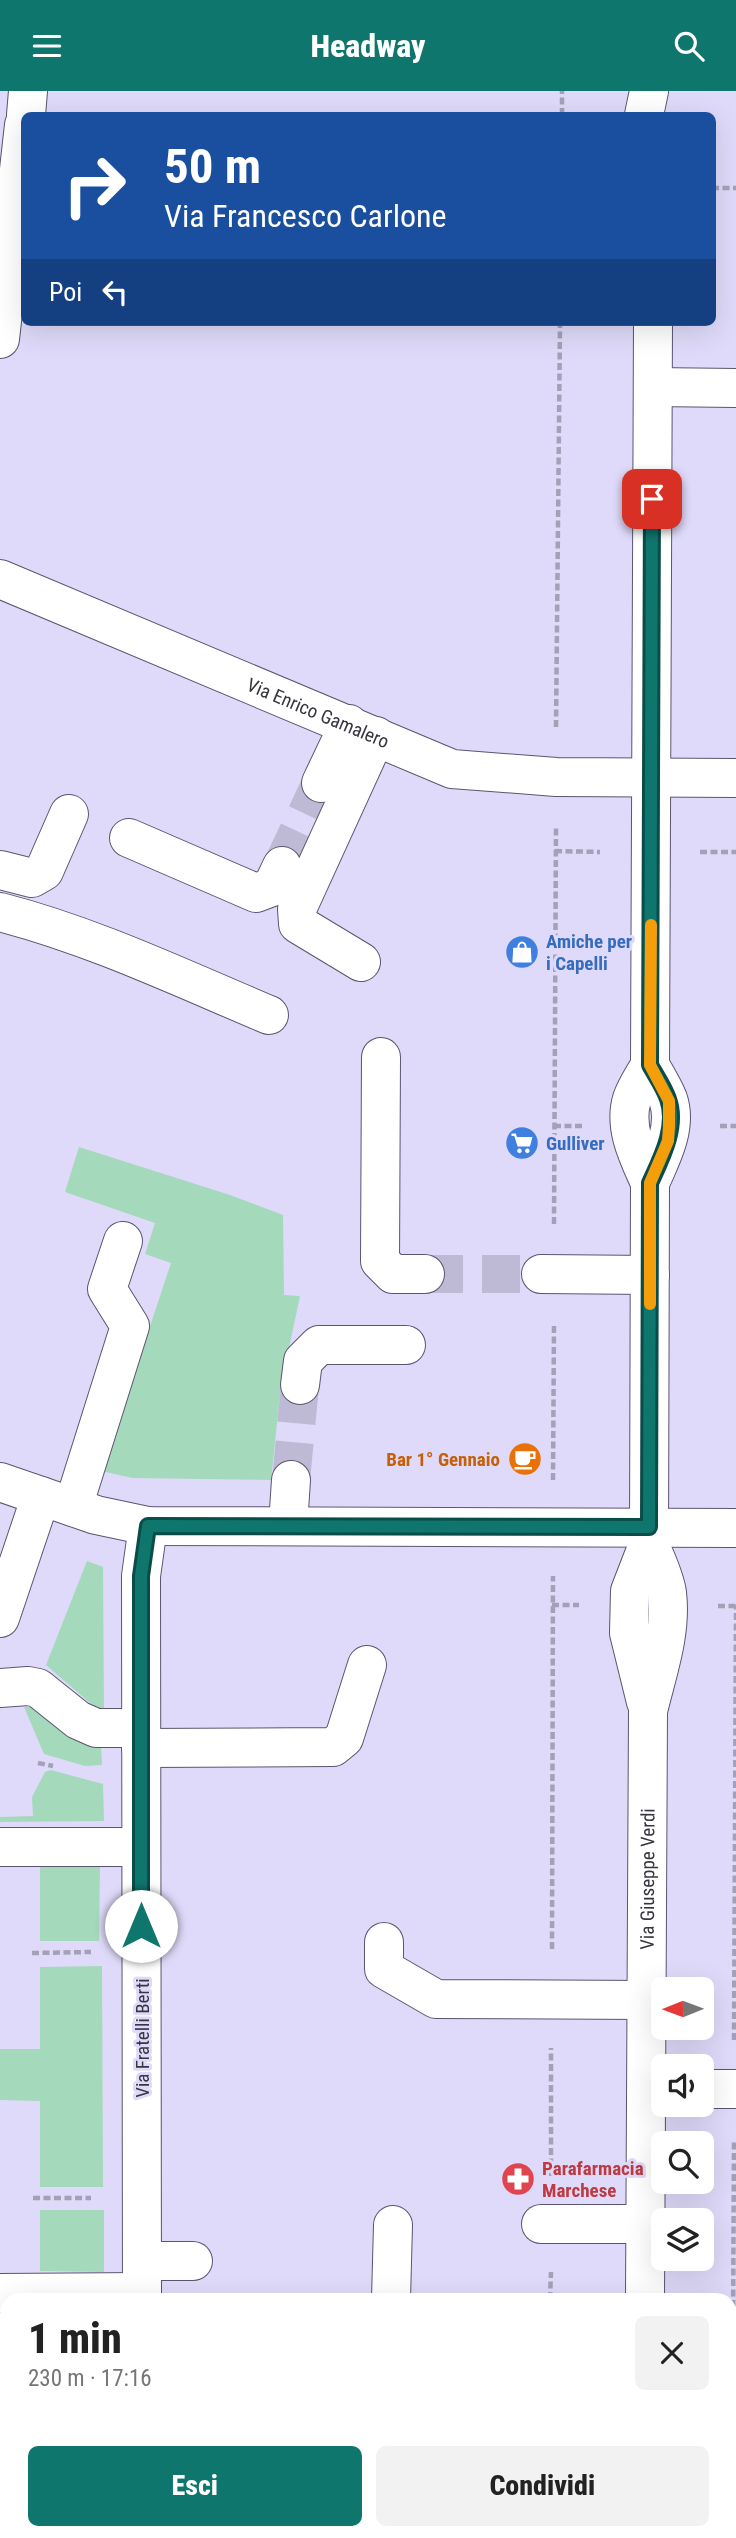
<!DOCTYPE html>
<html lang="it">
<meta charset="utf-8">
<style>
body{margin:0;font-family:"Roboto Condensed",sans-serif;background:#f2f2f2;color:#222;height:100vh;display:flex;flex-direction:column;font-size:26px;white-space:nowrap}
*{box-sizing:border-box;margin:0}
p{font-size:23px;color:#767676}
.icon{flex:none;width:38px;height:38px;fill:none;stroke:currentColor;stroke-width:2;stroke-linecap:round;stroke-linejoin:round}
.map{position:relative;flex:1;overflow:hidden}
.sheet{position:absolute;left:0px;top:2202px;width:737px;height:247px;display:flex;flex-direction:column;background:#fff;border-radius:21px 21px 0 0;box-shadow:0 7px 28px #0002}
.sheet>*{flex:none}
.top-card{position:absolute;left:21px;top:21px;width:695px;height:214px;border-radius:10px;box-shadow:0 7px 28px #0002;background:#1a4fa0;color:#fff;overflow:hidden}
.needle{width:46px;rotate:269deg}
.controls{position:absolute;left:651px;top:1886px;display:grid;gap:14px}
.controls a{display:grid;place-items:center;width:63px;height:63px;border-radius:10px;background:#fff;box-shadow:0 7px 28px #0002;font-size:35px}
.pin{position:absolute;display:grid;place-items:center;width:60px;height:60px;color:#fff;margin:-30px;border-radius:14px;box-shadow:0 4px 10px #0006}
.me{position:absolute;width:77px;margin:-38px;rotate:0deg;stroke-linejoin:round;filter:drop-shadow(0 0 5px #0008)}
.turn{display:flex;align-items:center;gap:24px;height:147px;padding:0 28px;font-size:32px}
.turn .icon{width:91px;height:91px;stroke-width:2.5}
.turn b{display:block;font-size:49px;line-height:60px}
.then{display:flex;align-items:center;height:66px;padding:0 28px;background:#0003;gap:14px;font-size:26px}
.round{display:grid;place-items:center;flex:none;width:74px;height:74px;border-radius:10px;background:#f2f2f2}
.head{display:flex;align-items:center;justify-content:space-between;height:119px;padding:0 28px}
h1{font-size:42px;font-weight:800;line-height:52px}
.cta{display:flex;gap:14px;margin-top:auto;padding:14px 28px}
.cta a{flex:1;height:80px;border-radius:10px;background:#0f766e;color:#fff;font-size:28px;font-weight:800;line-height:80px;text-align:center}
.cta a+a{background:#f2f2f2;color:#222}
header{display:flex;justify-content:space-between;align-items:center;height:91px;padding:0 28px;background:#0f766e;color:#fff;font-size:32px;font-weight:800}
.map>svg:first-child{display:block}
</style>
<header><svg class="icon" aria-label="menu" viewBox="0 0 24 24"><path d="M4 6h16M4 12h16M4 18h16"/></svg>Headway<svg class="icon" aria-label="search" viewBox="0 0 24 24"><circle cx="10" cy="10" r="6"/><path d="M15 15l6 6"/></svg></header>
<div class="map">
<svg width="736" height="2447" viewBox="0 0 736 2447">
<rect width="100%" height="100%" fill="#dfdaf9"/>
<!-- green -->
<g fill="#a5d9bc">
<polygon points="79,1056 230,1104 283,1124 284,1204 300,1205 281,1295 271,1389 132,1387 102,1380 171,1172 145,1163 155,1132 65,1101"/>
<polygon points="87,1470 103,1476 104,1624 46,1574"/>
<polygon points="24,1616 31,1616 101,1654 102,1674 85,1675 44,1663"/>
<polygon points="51,1679 103,1693 104,1730 0,1731 0,1726 33,1725 32,1706 45,1681"/>
<polygon points="40,1772 100,1772 99,1850 40,1850"/>
<polygon points="102,1875 103,2096 40,2096 40,2010 0,2009 0,1958 40,1958 40,1876"/>
<polygon points="40,2119 104,2119 104,2181 40,2180"/>
</g>
<g fill="none" stroke-linecap="round" stroke-linejoin="round">
<!-- minor-tunnel -->
<g stroke="#beb9d4" stroke-width="38" stroke-dasharray="38 19" stroke-linecap="butt">
<polyline points="282,775 321,692"/>
<polyline points="425,1183 541,1183"/>
<polyline points="291,1389 300,1294"/>
</g>
<!-- minor casing -->
<g stroke="#5b5570" stroke-width="40">
<g id="minor">
<polyline points="26,24 28,0"/>
<polyline points="644,24 649,0"/>
<polyline points="0,248 24,34"/>
<polyline points="653,296 736,297"/>
<path id="s1" d="M0 488 452 678 556 686 736 687"/>
<polyline points="321,692 349,633"/>
<polyline points="129,747 256,802 272,796 282,775"/>
<polyline points="0,779 32,787 44,780 69,723"/>
<path d="M0 821C93 845 181 887 269 924"/>
<polyline points="361,871 298,833 297,818 376,645"/>
<polyline points="381,966 380,1170 393,1183 425,1183"/>
<path d="M650 1092C639 1067 623 1037 632 1008 636 996 644 985 650 974L653 231"/>
<polyline points="541,1183 650,1184"/>
<polyline points="300,1294 303,1270 319,1254 406,1254"/>
<polyline points="0,1391 96,1424 148,1435 736,1437"/>
<polyline points="73,1416 130,1235 107,1198 123,1150"/>
<polyline points="288,1434 291,1389"/>
<polyline points="0,1527 41,1405"/>
<polyline points="0,1597 28,1595 38,1597 78,1629 96,1637 141,1637"/>
<polyline points="646,1611 629,1542 630,1500 649,1451"/>
<polyline points="141,1657 333,1656 344,1647 367,1574"/>
<polyline points="0,1756 141,1756"/>
<polyline points="384,1851 384,1878 436,1908 647,1909"/>
<polyline points="702,1998 736,1998"/>
<polyline points="541,2133 645,2133"/>
<polyline points="142,2170 193,2170"/>
<polyline points="0,2202 142,2201"/>
<polyline points="142,2208 141,1485 148,1435"/>
<polyline points="391,2208 393,2134"/>
<path id="s2" d="M645 2208 648 1620C657 1582 672 1542 667 1502 665 1486 655 1467 649 1451L650 1092C661 1067 678 1036 668 1008 663 996 656 985 650 974"/>
<polyline points="0,2250 7,2250"/>
<polyline points="142,2447 142,2441"/>
<polyline points="644,2447 644,2441"/>
</g>
</g>
<!-- path -->
<g stroke="#a4a0b8" stroke-width="4.5" stroke-dasharray="7 3.5" stroke-linecap="butt">
<polyline points="562,24 562,0"/>
<polyline points="712,97 736,97"/>
<polyline points="556,636 560,231"/>
<polyline points="555,760 600,761"/>
<polyline points="700,761 736,761"/>
<polyline points="554,1035 582,1035"/>
<polyline points="720,1035 736,1035"/>
<polyline points="554,1133 556,736"/>
<polyline points="553,1389 554,1233"/>
<polyline points="552,1514 579,1514"/>
<polyline points="718,1515 736,1515"/>
<polyline points="38,1672 53,1675"/>
<polyline points="552,1858 553,1485"/>
<polyline points="32,1862 91,1861"/>
<polyline points="734,1949 736,1514"/>
<polyline points="551,2085 551,1957"/>
<polyline points="33,2107 91,2107"/>
<polyline points="550,2208 551,2181"/>
<polyline points="549,2447 549,2441"/>
<polyline points="732,2447 734,2049"/>
</g>
<!-- minor -->
<use href="#minor" stroke="#fff" stroke-width="38"/>
</g>
<g fill="none" stroke-linecap="round" stroke-linejoin="round">
<!-- route casing -->
<g stroke="#0a4d48" stroke-width="18">
<path id="route" d="M141 1835V1485L148 1435 649 1436 650 1092C661 1068 678 1036 668 1008 664 996 656 985 650 974L652 408"/>
</g>
<!-- route -->
<use href="#route" stroke="#0f766e" stroke-width="12"/>
<!-- slow -->
<polyline stroke="#f59e0b" stroke-width="12" points="650,1213 650,1092 668,1050 669,1035 669,1010 650,974 651,834"/>
</g>
<!-- icons -->
<defs>
<g id="shop-disc" transform="scale(1.75)"><circle r="9.5" fill="#3f7fe0" stroke="#dfdaf9"/><path d="M-5-2.5h2.3a2.7 3.5 0 0 1 5.4 0H5L5.5 6h-11ZM-1.5-2.5h3a1.5 2.3 0 0 0-3 0Z" fill="#fff"/></g>
<g id="supermarket-disc" transform="scale(1.75)"><circle r="9.5" fill="#3f7fe0" stroke="#dfdaf9"/><path d="M-6-5.5h2.5l.6 2H6L4.5 2H-2.5L-4.4-4H-6ZM-1.5 3.2a1.3 1.3 0 1 0 .1 0ZM3 3.2a1.3 1.3 0 1 0 .1 0Z" fill="#fff"/></g>
<g id="cafe-disc" transform="scale(1.75)"><circle r="9.5" fill="#e8710a" stroke="#dfdaf9"/><path d="M-5.5-4.5H6V0H3Q3 3.5 0 3.5H-2.5Q-5.5 3.5-5.5 0ZM3-3.2v2h1.7v-2ZM-6 4.5H4V6H-6Z" fill="#fff"/></g>
<g id="pharmacy-disc" transform="scale(1.75)"><circle r="9.5" fill="#e0444e" stroke="#dfdaf9"/><path d="M-2-6h4v4h4v4h-4v4h-4v-4h-4v-4h4Z" fill="#fff"/></g>
</defs>
<g fill-rule="evenodd">
<use href="#shop-disc" x="522" y="861"/>
<use href="#supermarket-disc" x="522" y="1052"/>
<use href="#cafe-disc" x="525" y="1368"/>
<use href="#pharmacy-disc" x="518" y="2088"/>
</g>
<g text-anchor="middle" dominant-baseline="central" stroke-width="6" stroke-linejoin="round" paint-order="stroke">
<!-- street labels -->
<g font-size="19" fill="#383541" stroke="#dfdaf9">
<text stroke="none"><textPath href="#s1" startOffset="345">Via Enrico Gamalero</textPath></text>
<text stroke="none"><textPath href="#s2" startOffset="420">Via Giuseppe Verdi</textPath></text>
<text transform="translate(142 1947) rotate(-90)">Via Fratelli Berti</text>
</g>
<!-- shop labels -->
<g font-size="19" font-weight="bold" fill="#366cbe" stroke="#dfdaf9" text-anchor="start">
<text x="546" y="850">Amiche per<tspan x="546" dy="22">i Capelli</tspan></text>
<text x="546" y="1052">Gulliver</text>
</g>
<!-- food labels -->
<g font-size="19" font-weight="bold" fill="#c56008" stroke="#dfdaf9" text-anchor="end">
<text x="500" y="1368">Bar 1° Gennaio</text>
</g>
<!-- health labels -->
<g font-size="19" font-weight="bold" fill="#be3a42" stroke="#dfdaf9" text-anchor="start">
<text x="542" y="2077">Parafarmacia<tspan x="542" dy="22">Marchese</tspan></text>
</g>
</g>
</svg>
<div class="controls">
<a><svg class="needle" viewBox="-14 -14 28 28"><path d="M0-13l5 13h-10z" fill="#e53935"/><path d="M0 13l5-13h-10z" fill="#767676"/></svg></a>
<a><svg class="icon" aria-label="sound" viewBox="0 0 24 24"><path d="M4 9h4l5-4v14l-5-4H4zM17 9q2 3 0 6"/></svg></a>
<a><svg class="icon" aria-label="search" viewBox="0 0 24 24"><circle cx="10" cy="10" r="6"/><path d="M15 15l6 6"/></svg></a>
<a><svg class="icon" aria-label="layers" viewBox="0 0 24 24"><path d="M12 4l9 5-9 5-9-5zM3 14l9 5 9-5"/></svg></a>
</div>
<div class="pin" style="left:652px;top:408px;background:#d93025"><svg class="icon" aria-label="arrive" viewBox="0 0 24 24"><path d="M6 21V4h12l-3 4 3 4H6"/></svg></div>
<svg class="me" style="left:141px;top:1835px" viewBox="-20 -20 40 40"><circle r="19" fill="#fff"/><path d="M0-13L10 11 0 6-10 11z" fill="#0f766e"/></svg>
<div class="top-card">
<div class="turn"><svg class="icon" aria-label="right" viewBox="0 0 24 24"><path d="M7 20v-9h11M14 6l5 5-5 5"/></svg><div><b>50 m</b>Via Francesco Carlone</div></div>
<div class="then">Poi<svg class="icon" aria-label="left" viewBox="0 0 24 24"><path d="M17 20v-9H6M10 6l-5 5 5 5"/></svg></div>
</div>
<section class="sheet">
<div class="head"><div><h1>1 min</h1><p>230 m · 17:16</p></div><a class="round"><svg class="icon" aria-label="close" viewBox="0 0 24 24"><path d="M6 6l12 12M18 6L6 18"/></svg></a></div>
<div class="cta"><a>Esci</a><a>Condividi</a></div>
</section>
</div>
